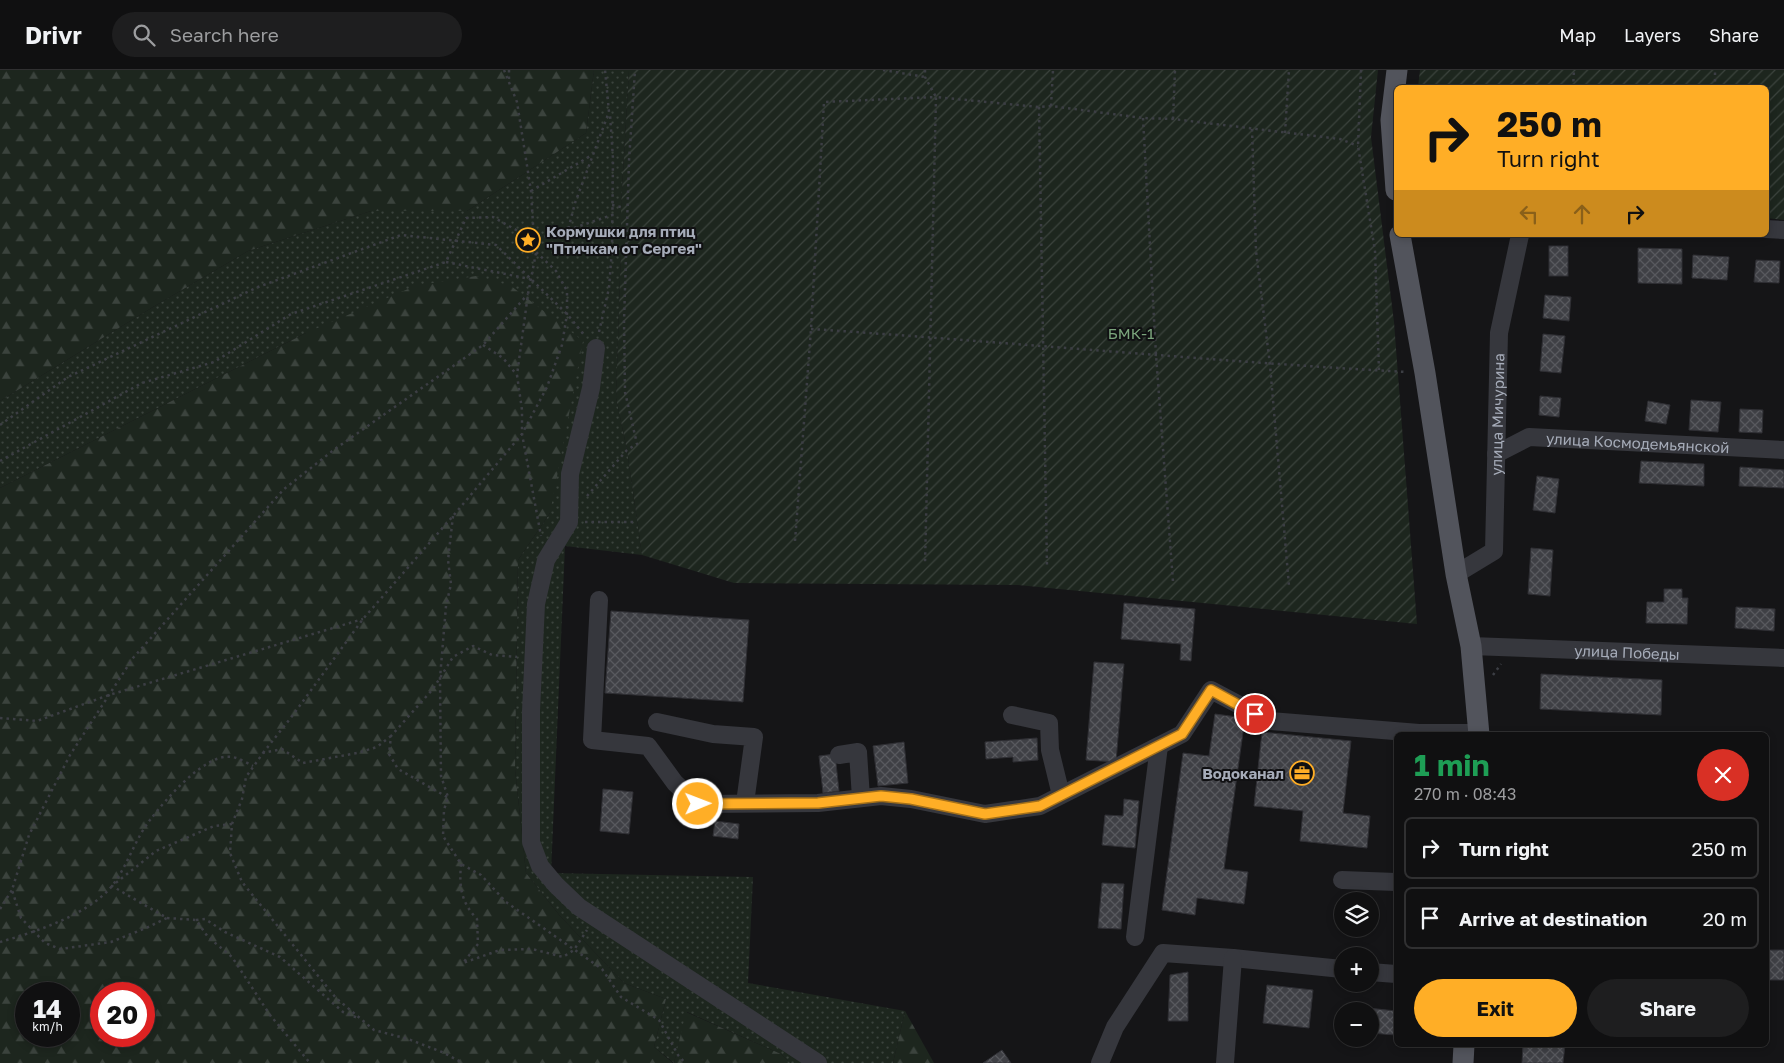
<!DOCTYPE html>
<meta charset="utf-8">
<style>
body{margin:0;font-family:"Golos Text",sans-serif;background:#1e1e1f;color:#f1f3f6;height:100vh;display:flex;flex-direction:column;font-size:19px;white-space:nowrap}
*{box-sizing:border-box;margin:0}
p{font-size:16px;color:#9c9d9f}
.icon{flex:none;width:28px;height:28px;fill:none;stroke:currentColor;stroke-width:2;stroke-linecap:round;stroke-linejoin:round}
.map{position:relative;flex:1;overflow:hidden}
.details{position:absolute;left:1394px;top:662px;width:375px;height:315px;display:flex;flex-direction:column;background:#101011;border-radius:8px;box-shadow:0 2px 8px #0003,0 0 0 1px #303031}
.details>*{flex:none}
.banner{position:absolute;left:1394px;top:15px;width:375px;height:152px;border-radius:8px;box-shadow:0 2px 8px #0003,0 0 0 1px #303031;background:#ffae26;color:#111;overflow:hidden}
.fabs{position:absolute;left:1334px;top:822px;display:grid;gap:10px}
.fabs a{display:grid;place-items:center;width:45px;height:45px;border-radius:50%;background:#101011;box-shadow:0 2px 8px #0003,0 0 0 1px #303031;font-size:25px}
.speed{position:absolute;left:15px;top:912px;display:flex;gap:10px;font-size:25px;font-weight:700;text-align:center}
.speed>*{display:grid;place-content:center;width:65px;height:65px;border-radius:50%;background:#101011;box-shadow:0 2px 8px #0003,0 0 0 1px #303031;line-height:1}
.speed small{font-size:12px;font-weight:400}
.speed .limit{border:8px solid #d22;background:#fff;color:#111}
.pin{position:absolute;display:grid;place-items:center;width:42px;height:42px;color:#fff;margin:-21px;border:2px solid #fff;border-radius:50%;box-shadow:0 1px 5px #0007}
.me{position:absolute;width:55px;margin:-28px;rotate:89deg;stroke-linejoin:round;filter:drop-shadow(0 0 4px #0008)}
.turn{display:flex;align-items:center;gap:18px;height:105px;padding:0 20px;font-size:22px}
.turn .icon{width:65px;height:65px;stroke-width:2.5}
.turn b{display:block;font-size:35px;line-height:42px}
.lanes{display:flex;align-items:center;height:48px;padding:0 20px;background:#0003;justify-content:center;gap:25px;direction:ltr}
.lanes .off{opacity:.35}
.round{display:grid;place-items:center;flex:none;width:52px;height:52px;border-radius:26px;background:#1e1e1f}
.head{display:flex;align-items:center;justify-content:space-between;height:85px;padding:0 20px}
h1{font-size:30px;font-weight:700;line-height:38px;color:#1e9e55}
.action{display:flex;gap:10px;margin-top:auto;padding:10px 20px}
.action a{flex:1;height:58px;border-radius:30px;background:#ffae26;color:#111;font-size:20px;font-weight:700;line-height:58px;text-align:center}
.action a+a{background:#1e1e1f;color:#f1f3f6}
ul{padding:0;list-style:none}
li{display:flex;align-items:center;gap:15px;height:62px;margin:0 10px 8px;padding:0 10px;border:2px solid #303031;border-radius:8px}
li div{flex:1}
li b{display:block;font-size:19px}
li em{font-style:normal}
header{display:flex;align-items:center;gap:30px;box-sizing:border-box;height:70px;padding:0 25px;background:#101011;border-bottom:1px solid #303031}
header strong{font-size:24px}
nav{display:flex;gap:28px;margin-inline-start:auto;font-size:18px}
.search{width:350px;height:45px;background:#1e1e1f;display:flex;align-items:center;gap:12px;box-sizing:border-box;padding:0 18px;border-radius:28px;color:#9c9d9f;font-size:19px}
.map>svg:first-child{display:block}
</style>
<header>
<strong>Drivr</strong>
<div class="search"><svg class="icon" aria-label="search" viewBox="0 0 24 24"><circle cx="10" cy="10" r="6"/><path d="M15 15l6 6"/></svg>Search here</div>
<nav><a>Map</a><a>Layers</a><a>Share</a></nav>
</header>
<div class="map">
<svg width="1784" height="993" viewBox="0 0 1784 993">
<defs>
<pattern id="grass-dots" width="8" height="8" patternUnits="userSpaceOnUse" patternTransform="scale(1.25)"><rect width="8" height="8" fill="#1d261e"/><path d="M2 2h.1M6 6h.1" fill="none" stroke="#3b433d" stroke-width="1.8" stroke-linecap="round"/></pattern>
<pattern id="forest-firs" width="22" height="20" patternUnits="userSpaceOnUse" patternTransform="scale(1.25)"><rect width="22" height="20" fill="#1d261e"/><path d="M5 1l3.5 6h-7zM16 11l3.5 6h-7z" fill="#3b433d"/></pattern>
<pattern id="garden-furrows" width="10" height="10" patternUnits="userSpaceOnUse" patternTransform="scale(1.25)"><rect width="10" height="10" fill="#1d261e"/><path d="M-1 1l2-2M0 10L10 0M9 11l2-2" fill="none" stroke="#3b433d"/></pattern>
<pattern id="building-cross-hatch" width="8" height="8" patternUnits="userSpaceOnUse" patternTransform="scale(1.25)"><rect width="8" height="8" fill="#3f4045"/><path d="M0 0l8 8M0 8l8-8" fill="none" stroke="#58595e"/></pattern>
</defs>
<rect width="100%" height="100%" fill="#151517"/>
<!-- grass -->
<polygon fill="url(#grass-dots)" points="594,0 629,0 621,137 621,179 616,328 627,380 642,485 565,476 551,803 753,807 748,913 905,941 893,993 790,993 781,984 687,942 674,993 654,977 666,929 624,913 560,846 526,803 515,699 518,490 550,443 306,263 0,418 0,331 153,237 248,181 371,141 467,141 586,63"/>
<!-- forest -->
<g fill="url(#forest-firs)" fill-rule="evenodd">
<polygon points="0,0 594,0 586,63 467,141 371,141 248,181 153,237 0,331"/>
<path d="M476 206 511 216 583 271 550 443 518 490 515 699 526 803 560 846 624 913 666 929 654 977 673 993H0V418L306 263 415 216ZM26 924H69V966H26ZM101 924H144V966H101Z"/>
<polygon points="905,941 934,993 893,993"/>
<polygon points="686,942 781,984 790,993 674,993"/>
</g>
<!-- garden -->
<g fill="url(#garden-furrows)">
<polygon points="629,0 1378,0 1371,67 1394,252 1417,554 1018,515 734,513 642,485 627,380 616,328 621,179 621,137"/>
<polygon points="1420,0 1784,0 1784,150 1766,148 1766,18 1418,17"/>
</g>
<!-- building -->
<g fill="url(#building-cross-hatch)" stroke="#2f2f34">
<rect x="1549" y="176" width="19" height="30"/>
<polygon points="1638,178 1682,179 1682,214 1638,213"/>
<polygon points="1693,185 1729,187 1727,210 1692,208"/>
<polygon points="1756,190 1780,191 1779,213 1754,212"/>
<polygon points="1545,225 1571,227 1569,251 1543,248"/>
<polygon points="1543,264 1565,266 1561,303 1540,301"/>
<polygon points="1540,326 1561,328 1559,347 1539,345"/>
<polygon points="1691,330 1721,332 1718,362 1689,360"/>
<polygon points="1648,331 1670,335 1666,354 1645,351"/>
<polygon points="1740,339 1763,340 1762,363 1739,362"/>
<polygon points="1641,391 1704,394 1704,416 1639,413"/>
<polygon points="1740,397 1784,400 1784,418 1739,416"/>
<polygon points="1537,406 1559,409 1555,443 1533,440"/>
<polygon points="1531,478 1553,480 1550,526 1528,524"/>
<polygon points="1664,519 1682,519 1682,528 1688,528 1687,554 1646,553 1647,532 1664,532"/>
<polygon points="1124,533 1195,539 1191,591 1180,590 1181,574 1121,569"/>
<polygon points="1736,537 1775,539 1774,561 1735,558"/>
<polygon points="611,541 749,550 743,632 605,623"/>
<polygon points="1094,592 1124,594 1116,692 1086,690"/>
<polygon points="1541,604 1662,610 1661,645 1540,639"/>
<polygon points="1215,644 1245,648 1224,799 1248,802 1244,834 1197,828 1195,845 1162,840 1183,683 1209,686"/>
<polygon points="1262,662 1351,671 1343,743 1370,746 1367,778 1300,771 1303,741 1254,736"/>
<polygon points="1037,668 1038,690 1013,692 1013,687 986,689 985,672"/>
<polygon points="904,672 908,713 878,716 873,676"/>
<polygon points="835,684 839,721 823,723 819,686"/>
<polygon points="603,719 633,722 629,764 600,761"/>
<polygon points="1124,729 1139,731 1135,778 1102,775 1105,745 1123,746"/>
<polygon points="715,751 739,754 738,769 713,766"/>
<polygon points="1102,813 1124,814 1121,859 1098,858"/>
<rect x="1766" y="880" width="18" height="30"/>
<polygon points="1188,902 1188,951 1168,951 1170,905"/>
<polygon points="1267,915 1313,920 1309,958 1263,953"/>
<polygon points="1368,938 1396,941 1396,965 1370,963 1370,941 1367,941"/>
<polygon points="1523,975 1565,975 1563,993 1522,993"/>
<polygon points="1002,980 1011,993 983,993"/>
</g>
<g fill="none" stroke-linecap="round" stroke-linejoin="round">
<!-- path -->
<g stroke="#3c3e44" stroke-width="2.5" stroke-dasharray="2.5 4" stroke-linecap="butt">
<polyline points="504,0 517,32 531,121 534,170"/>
<polyline points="509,0 509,9"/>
<polyline points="883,0 925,7"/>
<polyline points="925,0 925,7 936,27 1039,37 1051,36 1143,48 1173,49 1340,69 1358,76"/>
<polyline points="1361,0 1358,76 1375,181 1379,301"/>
<polyline points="1573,18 1574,0"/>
<polyline points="1715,18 1715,0"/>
<polyline points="1051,36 1053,0"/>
<polyline points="1039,37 1047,497"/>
<polyline points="1143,48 1156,285 1173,512"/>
<polyline points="1173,49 1175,0"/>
<polyline points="1252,59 1256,181 1270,295 1289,516"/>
<polyline points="1285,63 1289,0"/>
<polyline points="531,121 592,85"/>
<polyline points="612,135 621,137"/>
<polyline points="568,160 612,145"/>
<polyline points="612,179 625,179"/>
<polyline points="536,183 528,224 517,305 522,340 522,364 541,466"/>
<polyline points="446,192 530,209"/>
<path d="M811 259C1009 272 1207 291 1406 302"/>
<polyline points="599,262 609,218 612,179 613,89 610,44"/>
<polyline points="483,275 503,288 517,305"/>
<polyline points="0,355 68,307 258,217 401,165 496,175 567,244 585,266"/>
<polyline points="0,391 142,313 214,292 291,244 446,192 466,148 493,147 534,170"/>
<polyline points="587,426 627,380 637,374 625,322 624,251 629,91 635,0"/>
<polyline points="453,446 448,490 451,514 446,536 440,608 441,706 448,727 444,740 443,766 461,794 481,805 506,832 602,899 621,927 659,950 678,985 685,993"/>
<polyline points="585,452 637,452"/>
<polyline points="795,471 811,259 824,32 936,27 925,494"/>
<polyline points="1493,605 1501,594"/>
<polyline points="0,648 37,651 109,625 363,549"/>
<polyline points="391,666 377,677 357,683 303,693 282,679 263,683 246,707 242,729 232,754 230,783 242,812 336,928 374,960 408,969 442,982 463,993"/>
<polyline points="263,683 293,645 363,549 453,446 522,364 547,317 562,275 567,244 567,221 556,201 536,182 534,170 568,160 575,133 609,42 605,0"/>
<polyline points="447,727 398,699 389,684 391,666 433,619 453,587 473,576 492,585 517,587"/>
<polyline points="232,754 214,756 156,781 112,816 167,848 146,858 111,872 60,879 45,873 21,848 12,820 29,765 70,685 133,588 284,419 335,379 483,275 528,224"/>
<path d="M461 794C459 817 461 832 477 849L478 874 463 893 500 880 532 879 563 887 574 880 587 860"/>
<polyline points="0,839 12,820"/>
<polyline points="167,848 196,850 208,867 232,887 270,945 310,993"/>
<polyline points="196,850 205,849 225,862 280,887 343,942 358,948"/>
<path d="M0 872C35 862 88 845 112 816 127 797 135 769 150 750 165 730 206 682 232 687 239 688 247 693 253 696"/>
</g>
<!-- minor -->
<g stroke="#36373d" stroke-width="18">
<polyline points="1766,159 1784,160"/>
<polyline points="596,278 591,318 570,404 569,452 546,490 536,534 531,641 531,772 540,796 556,815 579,837 818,993"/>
<path id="s1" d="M1496 384 1529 367 1784 380"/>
<path id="s2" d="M1456 504 1494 481 1499 263 1520 165"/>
<polyline points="599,530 592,670 648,676 675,713 698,734 818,733 881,726 911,729 985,744 1040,736 1182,664 1211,620 1270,651 1419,663 1479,663"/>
<path id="s3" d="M1471 576 1784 588"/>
<polyline points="1012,645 1049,653 1050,680 1061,725"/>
<polyline points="657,652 713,664 754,667 745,733"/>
<polyline points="839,685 858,682 861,728"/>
<polyline points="1342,810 1396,812"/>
<polyline points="1135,867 1159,676"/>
<polyline points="1370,902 1396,904"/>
<polyline points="1100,993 1115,957 1163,883 1233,888 1342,899"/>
<polyline points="1225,993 1233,888"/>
</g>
<!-- major -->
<g stroke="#52545c" stroke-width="21">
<polyline points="1396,120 1391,50 1397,0"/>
<polyline points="1400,165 1425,303 1456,504 1471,576 1479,665"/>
<polyline points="1463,993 1464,975"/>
</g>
</g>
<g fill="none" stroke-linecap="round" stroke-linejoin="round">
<!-- route casing -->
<g stroke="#a67119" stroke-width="12">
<polyline id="route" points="698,734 818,733 881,726 911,729 985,744 1040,736 1182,664 1211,620 1255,644"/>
</g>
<!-- route -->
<use href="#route" stroke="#ffae26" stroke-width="9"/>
</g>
<!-- icons -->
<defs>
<g id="sight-ring" transform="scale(1.25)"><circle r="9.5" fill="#101012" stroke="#ffae26" stroke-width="1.5"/><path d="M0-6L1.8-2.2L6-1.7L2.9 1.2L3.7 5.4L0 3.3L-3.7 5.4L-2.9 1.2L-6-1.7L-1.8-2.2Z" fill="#ffae26"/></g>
<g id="office-ring" transform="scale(1.25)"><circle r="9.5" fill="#101012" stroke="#ffae26" stroke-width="1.5"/><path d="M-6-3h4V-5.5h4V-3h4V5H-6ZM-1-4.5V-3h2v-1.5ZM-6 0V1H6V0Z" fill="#ffae26"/></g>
</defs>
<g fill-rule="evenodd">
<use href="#sight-ring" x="528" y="170"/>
<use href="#office-ring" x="1302" y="703"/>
</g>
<g text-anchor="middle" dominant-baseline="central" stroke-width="4" stroke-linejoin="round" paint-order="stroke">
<!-- poi labels -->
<g font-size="15" font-weight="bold" fill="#a6acb9" stroke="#101012" text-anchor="start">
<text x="546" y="161">Кормушки для птиц<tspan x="546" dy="17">"Птичкам от Сергея"</tspan></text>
<text x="1284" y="703" text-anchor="end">Водоканал</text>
</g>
<!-- park labels -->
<g font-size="15" fill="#7ba57c" stroke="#101012">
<text x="1131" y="263">БМК-1</text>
</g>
<!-- street labels -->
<g font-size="15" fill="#a6acb9" stroke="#101012">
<text stroke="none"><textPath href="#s2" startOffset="181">улица Мичурина</textPath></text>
<text stroke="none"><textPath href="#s1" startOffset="146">улица Космодемьянской</textPath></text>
<text stroke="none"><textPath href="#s3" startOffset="156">улица Победы</textPath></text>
</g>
</g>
</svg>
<div class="fabs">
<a><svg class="icon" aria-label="layers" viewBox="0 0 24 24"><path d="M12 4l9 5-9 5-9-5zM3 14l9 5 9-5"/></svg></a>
<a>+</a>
<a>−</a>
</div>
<div class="speed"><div>14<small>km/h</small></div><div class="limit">20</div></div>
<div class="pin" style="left:1255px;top:644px;background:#d93025"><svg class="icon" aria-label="arrive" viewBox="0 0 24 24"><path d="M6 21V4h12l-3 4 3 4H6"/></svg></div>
<svg class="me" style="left:698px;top:734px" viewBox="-20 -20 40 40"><circle r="17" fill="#ffae26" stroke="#fff" stroke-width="3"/><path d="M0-11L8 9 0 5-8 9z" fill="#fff"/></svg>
<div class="banner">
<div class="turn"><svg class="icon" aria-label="right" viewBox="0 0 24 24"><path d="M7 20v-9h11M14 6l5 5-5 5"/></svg><div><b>250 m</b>Turn right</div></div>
<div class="lanes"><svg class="icon off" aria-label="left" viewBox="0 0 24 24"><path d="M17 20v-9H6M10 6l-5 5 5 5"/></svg><svg class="icon off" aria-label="ahead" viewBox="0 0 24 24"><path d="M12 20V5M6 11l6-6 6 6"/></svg><svg class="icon" aria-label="right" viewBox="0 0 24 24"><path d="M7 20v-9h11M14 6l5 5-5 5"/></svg></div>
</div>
<section class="details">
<div class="head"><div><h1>1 min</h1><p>270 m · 08:43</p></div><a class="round" style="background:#d93025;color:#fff"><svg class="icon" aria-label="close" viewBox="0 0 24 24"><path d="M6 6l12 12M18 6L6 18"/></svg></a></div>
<ul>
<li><svg class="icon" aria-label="right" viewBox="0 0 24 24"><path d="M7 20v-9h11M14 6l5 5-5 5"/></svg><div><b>Turn right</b></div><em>250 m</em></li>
<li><svg class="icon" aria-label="arrive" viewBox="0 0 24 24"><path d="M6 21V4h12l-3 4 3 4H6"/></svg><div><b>Arrive at destination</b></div><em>20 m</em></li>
</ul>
<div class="action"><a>Exit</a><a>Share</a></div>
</section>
</div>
